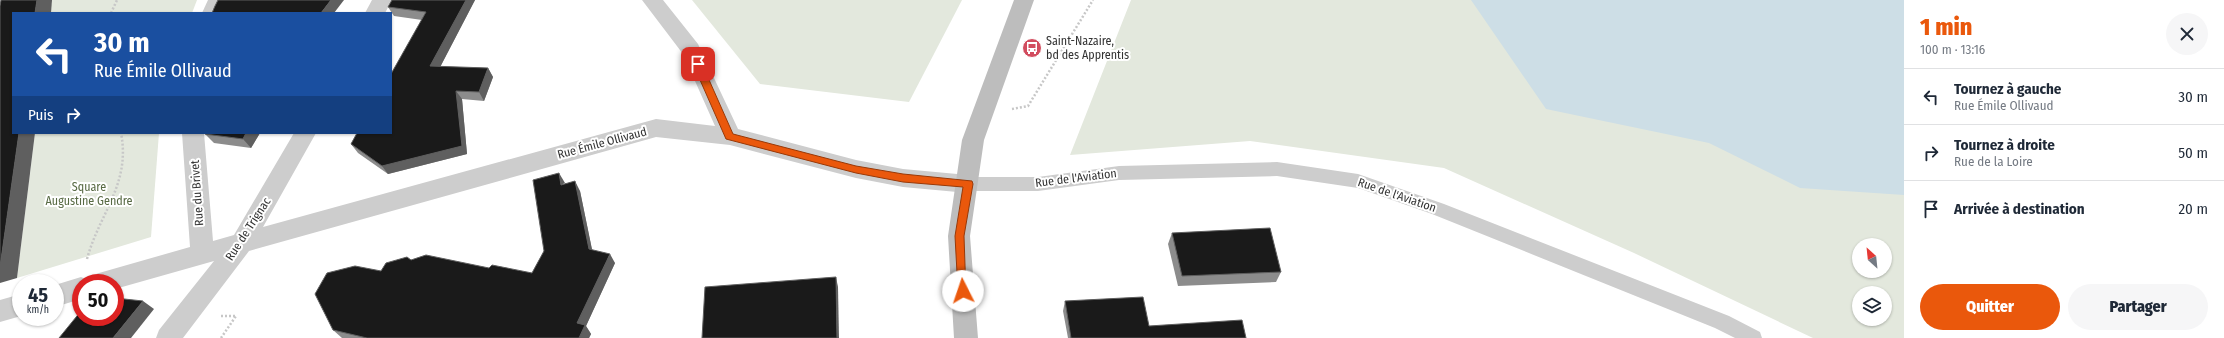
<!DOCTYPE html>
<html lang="fr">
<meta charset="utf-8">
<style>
body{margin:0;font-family:"Fira Sans Condensed",sans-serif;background:#f6f6f7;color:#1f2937;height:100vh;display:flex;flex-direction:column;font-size:15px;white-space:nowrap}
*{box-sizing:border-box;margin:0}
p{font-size:13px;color:#747a83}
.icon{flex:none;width:22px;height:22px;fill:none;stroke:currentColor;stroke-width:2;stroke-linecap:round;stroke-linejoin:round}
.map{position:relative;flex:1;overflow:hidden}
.sheet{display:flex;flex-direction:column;background:#fff;width:320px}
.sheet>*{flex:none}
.hud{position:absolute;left:12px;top:12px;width:380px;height:122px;border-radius:0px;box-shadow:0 1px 3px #0004;background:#1a4fa0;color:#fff;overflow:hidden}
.needle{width:26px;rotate:333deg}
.fabs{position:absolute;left:1852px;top:238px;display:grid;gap:8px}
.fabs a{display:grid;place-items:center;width:40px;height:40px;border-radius:50%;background:#fff;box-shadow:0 1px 3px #0004;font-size:20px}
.speed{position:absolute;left:12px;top:274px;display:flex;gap:8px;font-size:20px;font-weight:700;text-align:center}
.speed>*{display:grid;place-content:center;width:52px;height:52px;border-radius:50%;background:#fff;box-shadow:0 1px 3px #0004;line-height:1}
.speed small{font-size:10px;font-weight:400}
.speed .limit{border:6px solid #d22;background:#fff;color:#111}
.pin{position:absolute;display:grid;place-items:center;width:34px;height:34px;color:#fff;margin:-17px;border-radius:8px;box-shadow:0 2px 6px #0006}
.me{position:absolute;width:44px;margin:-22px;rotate:356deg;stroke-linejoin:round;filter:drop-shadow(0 0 3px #0008)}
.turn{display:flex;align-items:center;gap:14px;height:84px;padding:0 16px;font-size:18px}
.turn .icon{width:52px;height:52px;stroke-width:2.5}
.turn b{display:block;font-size:28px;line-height:34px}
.then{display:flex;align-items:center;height:38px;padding:0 16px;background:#0003;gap:8px;font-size:15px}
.round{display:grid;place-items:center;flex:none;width:42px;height:42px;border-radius:21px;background:#f6f6f7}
.head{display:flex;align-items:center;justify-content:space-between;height:68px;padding:0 16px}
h1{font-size:24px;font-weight:800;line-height:30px;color:#ea580c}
.action{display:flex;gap:8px;margin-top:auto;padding:8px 16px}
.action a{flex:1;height:46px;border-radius:24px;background:#ea580c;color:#fff;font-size:16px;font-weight:800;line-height:46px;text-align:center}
.action a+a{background:#f6f6f7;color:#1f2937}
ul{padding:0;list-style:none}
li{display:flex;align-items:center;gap:12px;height:56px;padding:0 16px;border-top:1px solid #e0e1e3}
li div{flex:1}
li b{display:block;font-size:15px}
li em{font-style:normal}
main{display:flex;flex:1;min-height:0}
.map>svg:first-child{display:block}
</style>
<main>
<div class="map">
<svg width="1904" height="338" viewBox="0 0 1904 338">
<rect width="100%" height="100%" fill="#fff"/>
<!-- green -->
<g fill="#e3e8dd" fill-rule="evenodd">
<polygon points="52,0 197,0 192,13 50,13"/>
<polygon points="692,0 962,0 909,102 760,84"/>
<path d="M1131 0H1904V338H1813L1634 253 1444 168 1250 141 1070 155ZM1859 245H1885V271H1859ZM1859 293H1885V319H1859Z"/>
<polygon points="35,133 159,133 151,237 17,278"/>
</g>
<!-- water -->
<polygon fill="#cddee6" points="1471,0 1904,0 1904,195 1800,188 1709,143 1546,109"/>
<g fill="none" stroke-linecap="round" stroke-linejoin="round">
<!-- path -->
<g stroke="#c7c7c7" stroke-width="2.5" stroke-dasharray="2 2" stroke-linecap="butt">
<polyline points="111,13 117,0"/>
<polyline points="1012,109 1028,106 1093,0"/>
<path d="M87 259C99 214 131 184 121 133"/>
<polyline points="221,316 236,316"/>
<polyline points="221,338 236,316"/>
</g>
<!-- service -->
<polygon fill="#cdcdcd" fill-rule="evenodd" points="1277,162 1358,174 1444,204 1729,316 1760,332 1762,338 1735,338 1715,328 1432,214 1358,188 1277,176 1119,180 1038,191 968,191 962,189 959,184 962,179 968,177 1038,177 1119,166"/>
<!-- minor -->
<g fill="#cdcdcd" fill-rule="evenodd">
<polygon points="208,0 228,0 222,13 202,13"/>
<polygon points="372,0 392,0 385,13 365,13"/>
<polygon points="642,0 663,0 698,44 738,129 856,160 903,169 968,175 976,177 979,184 976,191 968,193 903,187 856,178 730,145 656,137 249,251 183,338 156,338 159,330 214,261 115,289 115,283 81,283 81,299 55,307 55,285 81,277 88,280 91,276 99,273 190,247 182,133 204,133 213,241 234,235 294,133 316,133 263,227 656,119 715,126 683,54"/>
<polygon points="21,294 21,316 0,322 0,300"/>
</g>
<!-- secondary -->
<polygon fill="#bdbdbd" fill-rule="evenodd" points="1014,0 1034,0 984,140 970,236 978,338 954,338 948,236 962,140"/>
</g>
<!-- wall -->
<g fill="#8c8c8c">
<polygon points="392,0 475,0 440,67 488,68 493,77 484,101 462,99 467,154 388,174 358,153 351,144 422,20 394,16 388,7"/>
<polygon points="205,133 260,133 251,148 214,143 205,134"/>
<polygon points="565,183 580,191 592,250 615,263 586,326 591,334 589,338 342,338 333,330 381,271 411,260 532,273 544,251"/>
<polygon points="1172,233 1281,272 1276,282 1178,286 1168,244"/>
<polygon points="1065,301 1149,326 1246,338 1068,338 1063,311"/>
</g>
<!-- shaded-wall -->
<g fill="#5f5f5f">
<polygon points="37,0 52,0 51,13 35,13"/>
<polygon points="331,0 344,0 334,13 321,13"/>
<polygon points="466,0 475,0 436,75 430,66"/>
<polygon points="488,68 493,77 484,101 479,92"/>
<polygon points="456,91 462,99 467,154 388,174 382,166"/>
<polygon points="19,133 35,133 17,278 0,283 0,267"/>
<polygon points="246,133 260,133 251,148 243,139"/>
<polygon points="559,173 565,183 561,185"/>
<polygon points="575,181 580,191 594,259 589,249"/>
<polygon points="610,254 615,263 586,326 591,334 589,338 579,338 577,323"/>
<polygon points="836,277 838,287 839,338 837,338"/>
<polygon points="143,301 154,309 131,338 113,338"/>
</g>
<!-- building -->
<g fill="#1a1a1a" stroke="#5f5f5f">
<polygon points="1,0 37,0 35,13 13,13 13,133 19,133 0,267 0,6"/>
<polygon points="218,0 331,0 321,13 212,13 215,6"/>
<polygon points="392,0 466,0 430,66 488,68 479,92 456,91 462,146 382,166 351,144 357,133 391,133 391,74 426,12 388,7"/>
<polygon points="205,133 246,133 243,139 205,134"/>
<polygon points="559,173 561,185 575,181 589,249 610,254 577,323 585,325 579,338 367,338 333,330 315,294 327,273 355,266 381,271 386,263 407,257 411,260 426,255 489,268 492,265 532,273 544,251 533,180"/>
<polygon points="1270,228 1281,272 1182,276 1172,233"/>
<polygon points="836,277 837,338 702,338 705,287"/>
<polygon points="1143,297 1149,326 1242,320 1246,338 1071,338 1065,301"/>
<polygon points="115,298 143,301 113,338 59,338 81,311 81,317 115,317"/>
</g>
<!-- route -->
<polygon fill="#ea580c" stroke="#983908" points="698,61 702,64 733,134 856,166 903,174 972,181 973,184 964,236 966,294 963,296 958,291 955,236 963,187 903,182 856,173 726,139 693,64"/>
<!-- icons -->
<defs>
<g id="bus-disc" transform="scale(1)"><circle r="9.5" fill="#d24c5e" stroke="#fff"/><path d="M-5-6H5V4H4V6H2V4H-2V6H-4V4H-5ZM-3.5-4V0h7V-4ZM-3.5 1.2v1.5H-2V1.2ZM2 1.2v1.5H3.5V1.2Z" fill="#fff"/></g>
</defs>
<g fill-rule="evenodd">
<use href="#bus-disc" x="1032" y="48"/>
</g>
<g text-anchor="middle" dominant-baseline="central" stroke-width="4" stroke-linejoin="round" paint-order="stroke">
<!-- poi labels -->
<g font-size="12" fill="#333" stroke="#fff" text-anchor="start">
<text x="1046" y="41">Saint-Nazaire,<tspan x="1046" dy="14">bd des Apprentis</tspan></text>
</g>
<!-- street labels -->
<g font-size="12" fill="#333" stroke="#fff">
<text transform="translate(602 143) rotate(-15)">Rue Émile Ollivaud</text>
<text transform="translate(1076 178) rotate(-7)">Rue de l'Aviation</text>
<text transform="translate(197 193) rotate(-94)">Rue du Brivet</text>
<text transform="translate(1397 195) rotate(19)">Rue de l'Aviation</text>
<text transform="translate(248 229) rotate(-57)">Rue de Trignac</text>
</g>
<!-- park labels -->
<g font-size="12" fill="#586a44" stroke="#fff">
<text x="89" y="187">Square<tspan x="89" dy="14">Augustine Gendre</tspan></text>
</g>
</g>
</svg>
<div class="fabs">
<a><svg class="needle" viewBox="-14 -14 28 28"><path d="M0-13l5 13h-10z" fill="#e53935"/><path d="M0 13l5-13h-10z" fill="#747a83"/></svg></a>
<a><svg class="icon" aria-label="layers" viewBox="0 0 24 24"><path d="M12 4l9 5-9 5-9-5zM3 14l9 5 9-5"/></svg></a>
</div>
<div class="speed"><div>45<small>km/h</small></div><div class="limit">50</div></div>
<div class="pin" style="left:698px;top:64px;background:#d93025"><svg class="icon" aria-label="arrive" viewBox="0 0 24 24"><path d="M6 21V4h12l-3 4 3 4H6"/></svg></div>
<svg class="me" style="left:963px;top:291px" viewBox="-20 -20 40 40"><circle r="19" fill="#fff"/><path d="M0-13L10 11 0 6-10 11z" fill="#ea580c"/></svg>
<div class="hud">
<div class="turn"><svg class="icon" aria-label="left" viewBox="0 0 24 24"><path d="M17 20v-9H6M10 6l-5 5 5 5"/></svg><div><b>30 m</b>Rue Émile Ollivaud</div></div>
<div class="then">Puis<svg class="icon" aria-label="right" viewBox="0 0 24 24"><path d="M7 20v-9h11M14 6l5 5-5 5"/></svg></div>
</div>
</div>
<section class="sheet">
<div class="head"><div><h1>1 min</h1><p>100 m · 13:16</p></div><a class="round"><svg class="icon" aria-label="close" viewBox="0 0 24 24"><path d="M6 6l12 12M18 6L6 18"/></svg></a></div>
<ul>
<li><svg class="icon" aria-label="left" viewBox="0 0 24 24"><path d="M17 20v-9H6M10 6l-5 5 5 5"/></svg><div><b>Tournez à gauche</b><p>Rue Émile Ollivaud</p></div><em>30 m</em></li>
<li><svg class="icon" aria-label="right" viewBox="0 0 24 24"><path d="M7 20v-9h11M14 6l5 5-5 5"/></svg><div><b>Tournez à droite</b><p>Rue de la Loire</p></div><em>50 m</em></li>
<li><svg class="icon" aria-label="arrive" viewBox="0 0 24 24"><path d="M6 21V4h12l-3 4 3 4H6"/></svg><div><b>Arrivée à destination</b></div><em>20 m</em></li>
</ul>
<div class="action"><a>Quitter</a><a>Partager</a></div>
</section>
</main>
